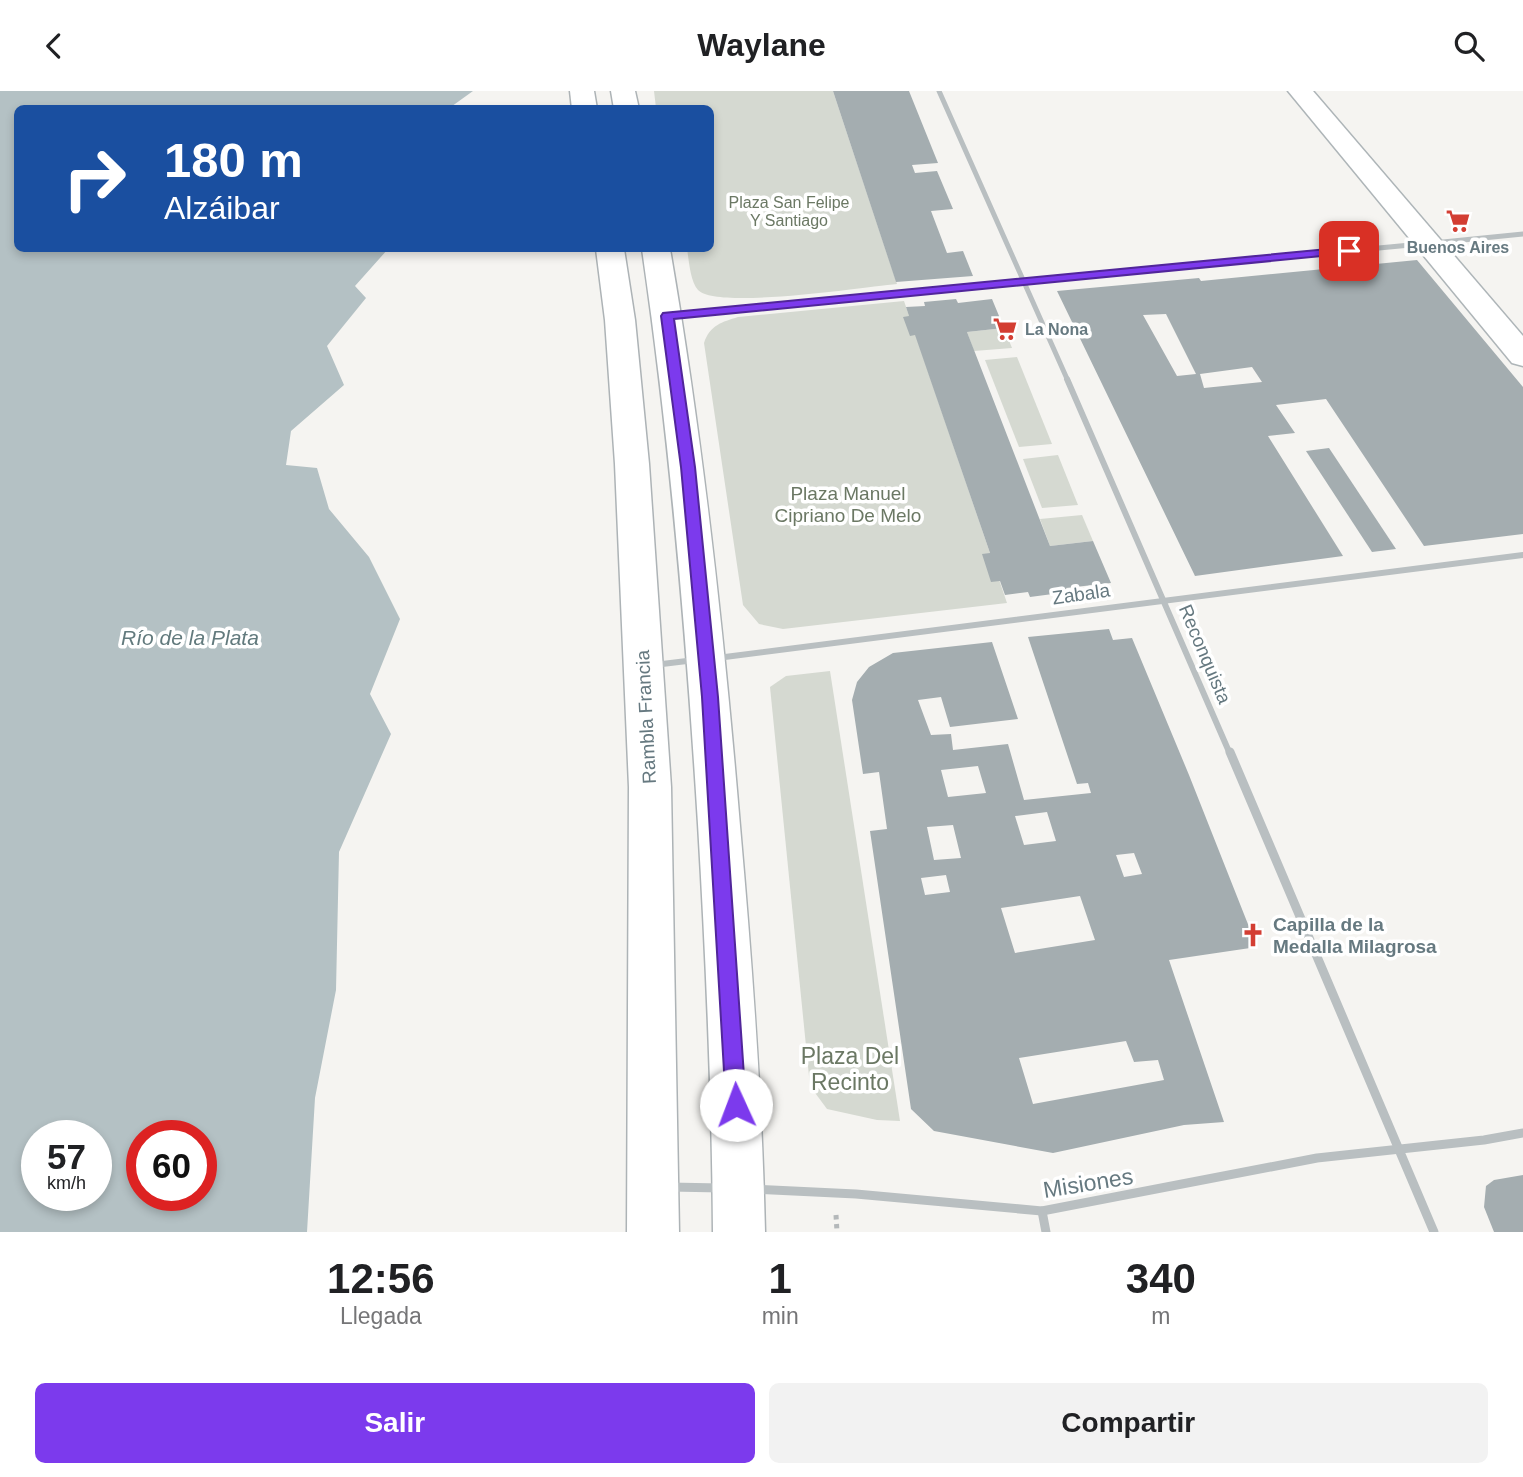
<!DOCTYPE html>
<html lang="es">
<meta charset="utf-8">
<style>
body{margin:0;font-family:Helvetica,sans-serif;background:#f2f2f2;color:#202124;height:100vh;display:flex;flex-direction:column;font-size:26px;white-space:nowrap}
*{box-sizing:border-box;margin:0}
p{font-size:23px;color:#757577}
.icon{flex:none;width:38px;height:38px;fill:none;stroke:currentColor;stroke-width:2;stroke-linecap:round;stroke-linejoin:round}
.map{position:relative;height:1141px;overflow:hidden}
.details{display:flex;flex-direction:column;background:#fff;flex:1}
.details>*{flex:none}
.guide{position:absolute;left:14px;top:14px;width:700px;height:147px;border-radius:10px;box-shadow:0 4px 10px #0003;background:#1a4fa0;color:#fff;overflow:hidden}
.speed{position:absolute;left:21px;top:1029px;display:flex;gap:14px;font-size:35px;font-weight:700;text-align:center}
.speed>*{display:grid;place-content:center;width:91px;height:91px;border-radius:50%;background:#fff;box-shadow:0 4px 10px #0003;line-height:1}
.speed small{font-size:18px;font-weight:400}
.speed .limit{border:10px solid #d22;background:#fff;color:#111}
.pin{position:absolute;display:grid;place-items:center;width:60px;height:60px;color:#fff;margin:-30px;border-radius:14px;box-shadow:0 4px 10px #0006}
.me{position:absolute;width:77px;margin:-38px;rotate:358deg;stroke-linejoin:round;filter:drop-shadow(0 0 5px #0008)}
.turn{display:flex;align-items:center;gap:24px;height:147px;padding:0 35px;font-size:32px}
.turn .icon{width:91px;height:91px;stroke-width:2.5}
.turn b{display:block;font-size:49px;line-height:60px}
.eta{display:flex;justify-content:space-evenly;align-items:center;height:119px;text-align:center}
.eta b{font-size:42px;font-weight:700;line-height:49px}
.primary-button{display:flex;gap:14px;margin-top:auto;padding:14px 35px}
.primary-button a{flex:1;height:80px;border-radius:10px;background:#7c3aed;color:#fff;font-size:28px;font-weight:700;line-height:80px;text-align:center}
.primary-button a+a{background:#f2f2f2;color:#202124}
header{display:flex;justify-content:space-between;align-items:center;height:91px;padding:0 35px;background:#fff;font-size:32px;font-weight:700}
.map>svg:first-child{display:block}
</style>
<header><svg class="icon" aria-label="back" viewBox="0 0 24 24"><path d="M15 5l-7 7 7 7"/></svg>Waylane<svg class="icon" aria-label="search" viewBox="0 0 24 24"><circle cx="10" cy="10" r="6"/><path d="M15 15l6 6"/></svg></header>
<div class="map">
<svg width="1523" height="1141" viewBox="0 0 1523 1141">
<rect width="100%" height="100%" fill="#f5f4f1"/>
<!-- green -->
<g fill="#d5d9d1">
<path d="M654 0H833L897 193C864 196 717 219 698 199 690 190 689 169 687 158H710V18L656 17Z"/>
<path d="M904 210 1007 512 783 538 759 533 743 514 704 252C710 234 722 231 738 226Z"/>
<polygon points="1004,237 1012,257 974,260 967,241"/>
<polygon points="1017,266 1052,353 1019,356 985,269"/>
<polygon points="1058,364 1078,414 1042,417 1023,368"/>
<polygon points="1082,424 1093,450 1050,455 1040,428"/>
<polygon points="830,580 900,1030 877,1029 827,1018 810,995 770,596 786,585"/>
</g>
<!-- water -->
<path fill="#b4c1c4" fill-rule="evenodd" d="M0 0H473L448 18H18V158H388L355 195 366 207 327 255 344 294 291 340 286 374 317 377 329 418 369 466 400 528 370 603 391 643 339 761 336 899 315 1007 307 1141H0ZM37 1045H96V1104H37ZM142 1045H201V1104H142Z"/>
<!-- building -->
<g fill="#a4adb0" fill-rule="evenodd">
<polygon points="833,0 909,0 938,72 912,74 915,82 937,80 953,118 931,120 947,162 963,160 973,185 896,191"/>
<path d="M1417 169 1523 296V443L1424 455 1326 308 1276 314 1295 342 1268 345 1343 465 1195 485 1057 200 1199 187 1201 190ZM1166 223 1196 283 1177 285 1143 224ZM1252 276 1262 291 1204 297 1200 283Z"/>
<polygon points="956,208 958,212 992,208 1004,237 967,241 1050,455 1093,450 1111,492 1066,497 1068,501 1030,506 1028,501 1005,504 1000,490 991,491 982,463 990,462 915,244 910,245 903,226 909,225 906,216 925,215 924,211"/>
<polygon points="1329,357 1396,458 1372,461 1306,360"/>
<path d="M1109 538 1113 549 1132 547 1189 684 1257 856 1169 869 1224 1031 1184 1034 1053 1062 934 1040 911 1018 870 740 887 738 879 681 863 683 852 609 857 591 869 576 893 562 992 551 1018 628 950 636 941 606 918 609 931 644 951 643 953 659 1008 653 1024 709 1091 702 1088 692 1077 693 1028 546ZM978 675 986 702 948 706 941 679ZM1047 721 1056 750 1024 754 1015 725ZM953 734 961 767 934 769 927 736ZM1134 762 1142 783 1124 786 1116 764ZM946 784 950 801 925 804 921 787ZM1080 805 1095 849 1015 862 1001 817ZM1126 950 1134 971 1158 969 1164 989 1033 1013 1019 967Z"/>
<polygon points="1523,1084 1523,1141 1494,1141 1484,1116 1486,1095 1494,1089"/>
</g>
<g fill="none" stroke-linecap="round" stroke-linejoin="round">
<!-- secondary casing -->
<g stroke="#aeb5b8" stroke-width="3">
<polygon id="secondary" points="1288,0 1313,0 1523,245 1523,275 1512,272"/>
</g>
<!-- primary casing -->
<g stroke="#adb3b6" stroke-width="3">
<g id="primary">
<polygon points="570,0 594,0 597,18 572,18"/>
<polygon points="611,0 635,0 639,18 614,18"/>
<polygon points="596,158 624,158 635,229 649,373 671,696 679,1141 627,1141 629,696 615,373 605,229"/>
<path d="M642 158H670C703 349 724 542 740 735 752 870 762 1005 765 1141H713C712 1005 706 869 698 733 686 540 670 349 642 158Z"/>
</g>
</g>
<!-- path -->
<polyline stroke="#b4b8ba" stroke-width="5" stroke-dasharray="4.5 4.5" stroke-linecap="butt" points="836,1124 837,1141"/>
<!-- street-far2 -->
<g stroke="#b9bfc1" stroke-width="5">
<polyline points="939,0 1068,290"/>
<polyline points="1433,152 1523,143"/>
<polyline points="674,224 1421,153"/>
</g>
<!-- street-far1 -->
<g stroke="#b9bfc1" stroke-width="6">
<polyline points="1067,288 1230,663"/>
<polyline points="717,567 1523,464"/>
<polyline points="654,574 695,569"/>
</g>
<!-- street -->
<g stroke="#b9bfc1" stroke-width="9">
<polyline points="1230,661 1434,1141"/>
<polyline points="670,1096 721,1097"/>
<polyline points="754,1098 856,1103 1042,1120 1317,1067 1484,1049 1523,1042"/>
<polyline points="1042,1120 1046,1141"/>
</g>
<!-- secondary -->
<use href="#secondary" fill="#fff" fill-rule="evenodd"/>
<!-- primary -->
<use href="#primary" fill="#fff" fill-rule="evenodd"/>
</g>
<!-- route -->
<polygon fill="#7c3aed" stroke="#51269a" stroke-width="2" points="1349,156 1355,160 1353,162 674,228 695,376 718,606 746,1014 743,1021 736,1024 729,1021 726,1014 702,606 681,376 661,225 663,222"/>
<!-- icons -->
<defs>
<g id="supermarket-bare" transform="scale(1.89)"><path d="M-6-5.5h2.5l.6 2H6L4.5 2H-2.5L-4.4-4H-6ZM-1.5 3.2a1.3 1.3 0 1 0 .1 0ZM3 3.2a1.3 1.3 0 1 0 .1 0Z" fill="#d33e33" stroke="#fff" stroke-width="2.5" paint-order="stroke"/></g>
<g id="church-bare" transform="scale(1.89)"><path d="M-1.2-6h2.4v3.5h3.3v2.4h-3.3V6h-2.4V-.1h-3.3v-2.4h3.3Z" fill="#d33e33" stroke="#fff" stroke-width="2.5" paint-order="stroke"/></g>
</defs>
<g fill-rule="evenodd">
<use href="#supermarket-bare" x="1458" y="130"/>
<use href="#supermarket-bare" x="1005" y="238"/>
<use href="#church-bare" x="1253" y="844"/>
</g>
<g text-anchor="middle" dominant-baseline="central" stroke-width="7" stroke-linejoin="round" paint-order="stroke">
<!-- far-park labels -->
<g font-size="16" fill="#6b7864" stroke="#fff">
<text x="789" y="111">Plaza San Felipe<tspan x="789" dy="18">Y Santiago</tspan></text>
</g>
<!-- far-poi labels -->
<g font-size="16" font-weight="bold" fill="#667980" stroke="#fff">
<text x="1458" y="156">Buenos Aires</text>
<text x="1025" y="238" text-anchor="start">La Nona</text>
</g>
<!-- park labels -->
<g font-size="19" fill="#6b7864" stroke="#fff">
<text x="848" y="402">Plaza Manuel<tspan x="848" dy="22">Cipriano De Melo</tspan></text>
</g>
<!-- street labels -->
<g font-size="19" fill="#667980" stroke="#fff">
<text transform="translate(1081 503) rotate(-8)">Zabala</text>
<text transform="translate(1205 563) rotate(67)">Reconquista</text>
<text transform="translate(646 626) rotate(-93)">Rambla Francia</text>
</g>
<!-- poi labels -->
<g font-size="19" font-weight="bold" fill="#667980" stroke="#fff" text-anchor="start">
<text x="1273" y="833">Capilla de la<tspan x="1273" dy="22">Medalla Milagrosa</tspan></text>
</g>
<!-- water labels -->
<g font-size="21" font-style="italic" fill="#627a7d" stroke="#fff">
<text x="190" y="546">Río de la Plata</text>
</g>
<!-- near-park labels -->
<g font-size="23" fill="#6b7864" stroke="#fff">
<text x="850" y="965">Plaza Del<tspan x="850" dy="26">Recinto</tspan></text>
</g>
<!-- near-street labels -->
<g font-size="23" fill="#667980" stroke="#fff">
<text transform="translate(1088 1092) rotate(-9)">Misiones</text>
</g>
</g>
</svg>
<div class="speed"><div>57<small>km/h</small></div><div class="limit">60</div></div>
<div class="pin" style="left:1349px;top:160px;background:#d93025"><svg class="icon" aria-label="arrive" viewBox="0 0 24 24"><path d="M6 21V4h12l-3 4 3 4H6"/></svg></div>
<svg class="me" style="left:736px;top:1014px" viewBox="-20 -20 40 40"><circle r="19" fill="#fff"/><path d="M0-13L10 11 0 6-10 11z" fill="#7c3aed"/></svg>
<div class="guide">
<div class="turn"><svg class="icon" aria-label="right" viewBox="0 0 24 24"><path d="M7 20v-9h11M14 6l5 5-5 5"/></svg><div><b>180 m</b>Alzáibar</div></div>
</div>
</div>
<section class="details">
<div class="eta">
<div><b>12:56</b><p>Llegada</p></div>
<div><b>1</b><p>min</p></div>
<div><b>340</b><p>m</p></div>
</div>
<div class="primary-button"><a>Salir</a><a>Compartir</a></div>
</section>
